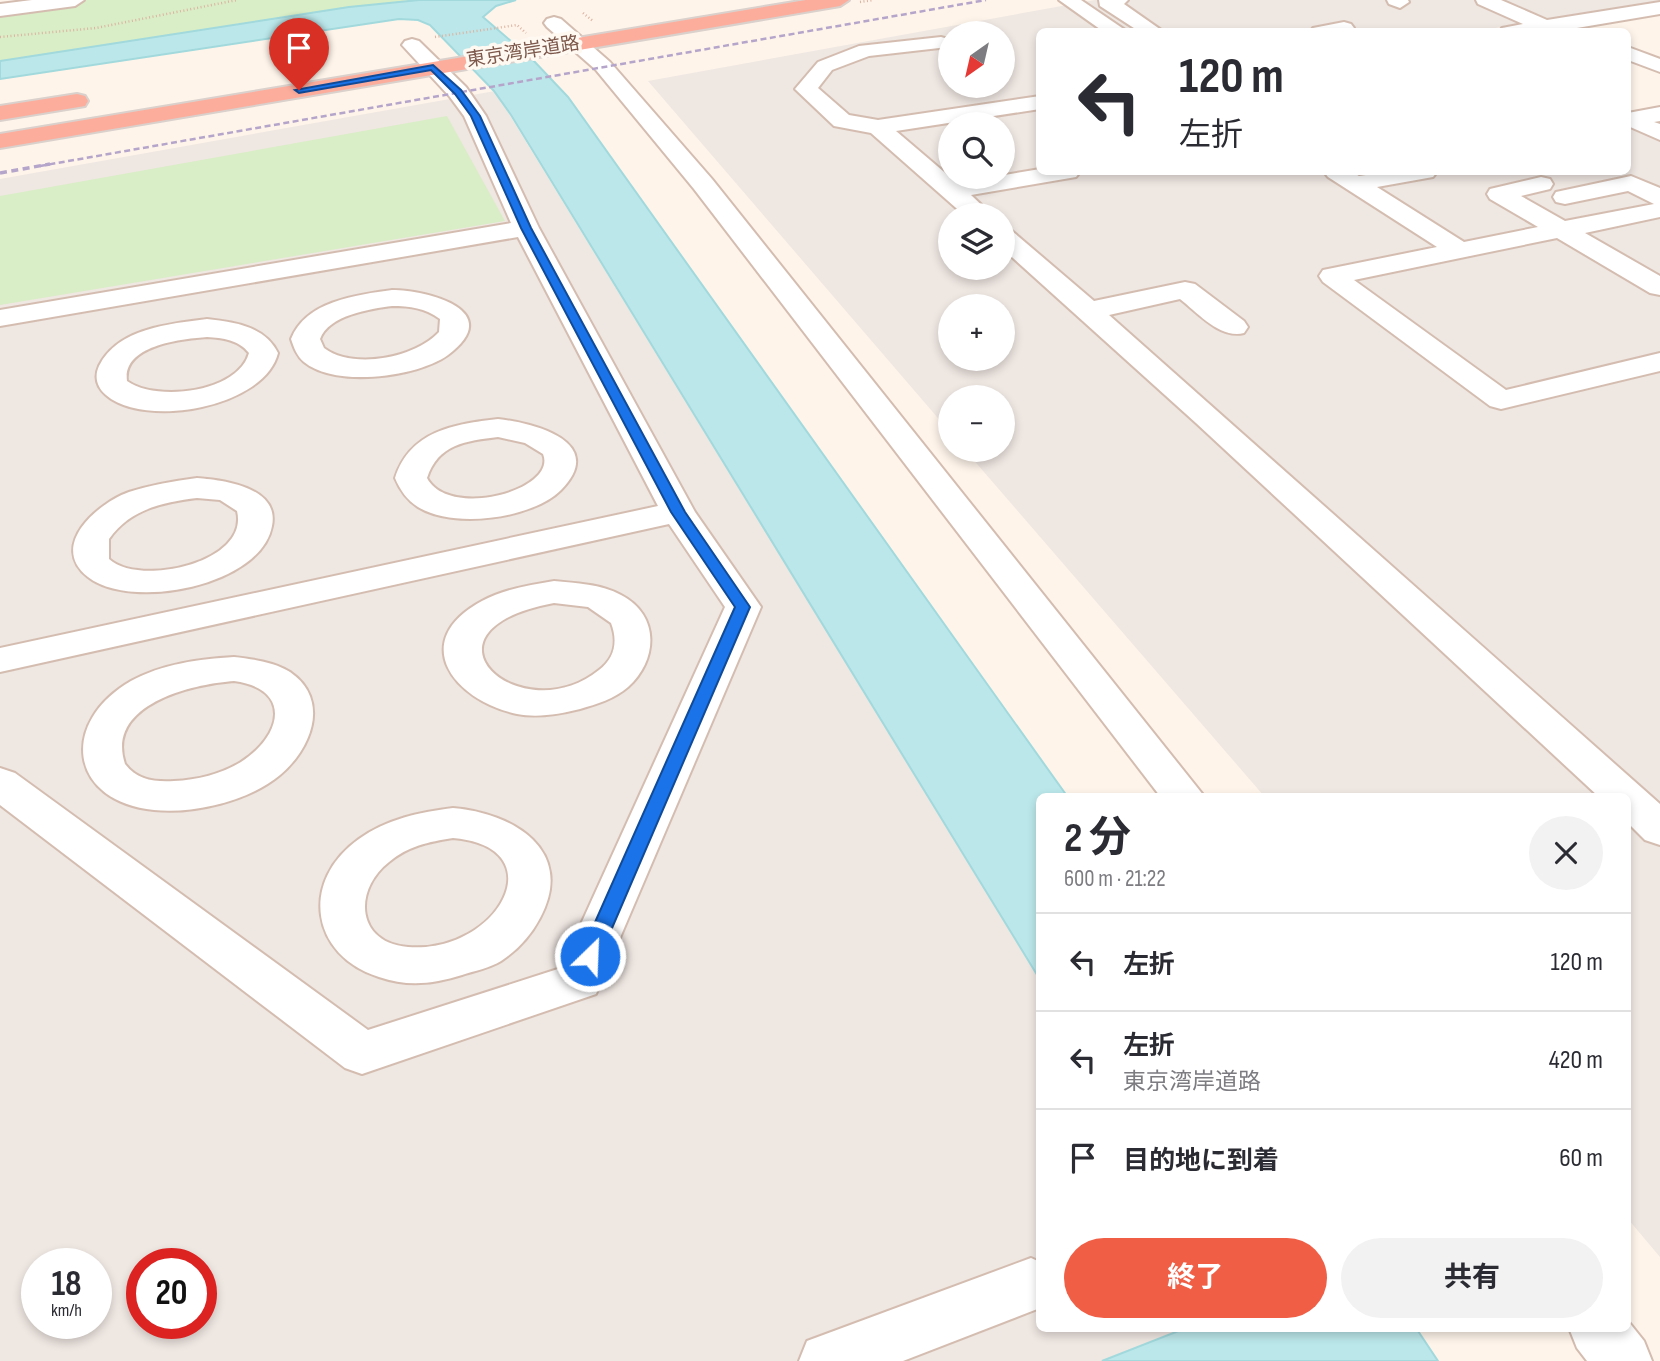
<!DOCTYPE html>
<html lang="ja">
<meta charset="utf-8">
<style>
body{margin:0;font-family:"Sofia Sans Condensed","Noto Sans JP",sans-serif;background:#f2f2f3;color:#2b2b33;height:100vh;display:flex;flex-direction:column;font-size:26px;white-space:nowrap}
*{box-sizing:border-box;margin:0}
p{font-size:23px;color:#7c7c81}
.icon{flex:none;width:38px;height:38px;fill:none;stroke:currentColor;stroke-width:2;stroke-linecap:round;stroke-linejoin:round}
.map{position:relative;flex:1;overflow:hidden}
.details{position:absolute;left:1036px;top:793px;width:595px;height:539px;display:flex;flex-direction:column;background:#fff;border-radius:10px;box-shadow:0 4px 10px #0003}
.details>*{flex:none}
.guide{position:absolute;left:1036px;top:28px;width:595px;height:147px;border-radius:10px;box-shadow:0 4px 10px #0003;background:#fff;color:#2b2b33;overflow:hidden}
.needle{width:46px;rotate:214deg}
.controls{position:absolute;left:938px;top:21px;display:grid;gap:14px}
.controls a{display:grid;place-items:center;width:77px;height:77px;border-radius:50%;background:#fff;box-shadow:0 4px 10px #0003;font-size:35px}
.speed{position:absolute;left:21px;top:1248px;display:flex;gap:14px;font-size:35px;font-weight:700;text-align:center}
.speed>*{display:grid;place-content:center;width:91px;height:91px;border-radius:50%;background:#fff;box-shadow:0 4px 10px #0003;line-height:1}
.speed small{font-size:18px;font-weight:400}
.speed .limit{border:10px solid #d22;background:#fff;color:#111}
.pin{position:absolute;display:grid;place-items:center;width:60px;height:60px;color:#fff;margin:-72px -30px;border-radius:50% 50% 50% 0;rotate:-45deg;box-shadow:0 0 7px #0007}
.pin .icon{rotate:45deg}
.me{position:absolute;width:77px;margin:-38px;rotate:24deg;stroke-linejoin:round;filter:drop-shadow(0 0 5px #0008)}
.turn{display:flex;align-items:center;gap:24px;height:147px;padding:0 28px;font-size:32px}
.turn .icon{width:91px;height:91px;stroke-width:2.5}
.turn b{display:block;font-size:49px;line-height:60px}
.round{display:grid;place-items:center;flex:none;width:74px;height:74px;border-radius:37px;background:#f2f2f3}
.overview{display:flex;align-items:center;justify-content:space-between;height:119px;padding:0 28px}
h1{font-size:42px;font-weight:700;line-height:52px}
.cta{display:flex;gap:14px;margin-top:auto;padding:14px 28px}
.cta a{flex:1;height:80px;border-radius:42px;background:#f05e46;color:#fff;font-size:28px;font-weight:700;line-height:80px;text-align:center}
.cta a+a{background:#f2f2f3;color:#2b2b33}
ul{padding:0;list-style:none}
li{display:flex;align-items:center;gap:21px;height:98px;padding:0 28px;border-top:2px solid #e1e1e2}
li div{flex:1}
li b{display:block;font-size:26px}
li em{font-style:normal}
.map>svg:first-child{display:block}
</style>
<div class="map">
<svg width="1660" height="1361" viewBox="0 0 1660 1361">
<rect width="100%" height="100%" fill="#fef4ea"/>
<!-- industrial -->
<g fill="#efe7e2" fill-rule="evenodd">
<path d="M1095 0H1660V3L1475 31 1040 32V172H1628V111L1660 106V1257L1628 1219V796H1264L965 450H1003V397H950V432L648 81ZM950 33H1003V86H950ZM950 124H1003V177H950ZM950 215H1003V268H950ZM950 306H1003V359H950Z"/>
<path d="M495 91 1039 978 1040 1328H1186L1102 1361H0V179ZM37 1264H96V1323H37ZM142 1264H201V1323H142Z"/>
</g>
<!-- green -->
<g fill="#d9eec6">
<polygon points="83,0 419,0 349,7 0,61 0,11"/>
<polygon points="447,116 505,221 0,305 0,196"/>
</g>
<!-- water -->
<g fill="#bbe7ea" stroke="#a1d9dd" stroke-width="2">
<polygon points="419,0 516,0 496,6 483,17 533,60 568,97 1067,796 1040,796 1039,978 511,115 494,91 430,25 418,20 399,19 0,79 0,61 349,7"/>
<polygon points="1186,1328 1416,1328 1438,1361 1102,1361"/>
</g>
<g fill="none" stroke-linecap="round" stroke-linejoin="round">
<!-- minor casing -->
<g stroke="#d4bdb0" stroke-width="4">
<g id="minor">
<polygon points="32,0 84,0 75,6 0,16 0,4"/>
<polygon points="1059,0 1081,0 1128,32 1104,32"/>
<polygon points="1099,0 1128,0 1124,4 1164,32 1140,32 1100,6"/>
<polygon points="1387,0 1408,0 1409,2 1400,8 1389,4"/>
<polygon points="1476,0 1501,0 1547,20 1660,2 1660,14 1553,32 1499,32 1502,28 1523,24 1478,4"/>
<polygon points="554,17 561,19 610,62 712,179 1204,796 1160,796 694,189 596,70 547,27 544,23 547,19"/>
<polygon points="1344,22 1351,24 1354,28 1351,32 1310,32 1313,28"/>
<polygon points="941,37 948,39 950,42 948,47 869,56 832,70 818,88 849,115 878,120 1040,96 1040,109 896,131 957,183 1040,169 1080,172 1076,177 971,195 992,215 964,215 871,133 834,126 795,89 818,62 859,46"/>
<polygon points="412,39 419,41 466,87 486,116 539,228 695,512 761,607 596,994 362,1074 345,1068 0,805 0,768 15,773 368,1030 561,968 725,607 669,524 0,672 0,648 658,506 518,237 0,326 0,310 511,223 464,116 450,97 402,45 405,41"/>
<polygon points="1628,47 1660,59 1660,72 1628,60"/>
<polygon points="1660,107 1660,121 1654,122 1660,124 1660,140 1628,126 1628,113"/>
<polygon points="1324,172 1352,172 1359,176 1386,172 1437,172 1433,177 1377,187 1464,242 1538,227 1490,199 1487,194 1490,189 1541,177 1550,179 1553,184 1550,189 1521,196 1565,221 1654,204 1628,191 1565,204 1556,202 1553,197 1556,192 1631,176 1660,188 1660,217 1585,233 1660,276 1660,295 1650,293 1557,238 1354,280 1506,390 1660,353 1660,371 1501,409 1490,406 1323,282 1319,276 1323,270 1437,247 1328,177"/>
<path d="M1003 228 1012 231 1094 301 1185 282 1195 284 1244 321 1248 327 1244 333C1220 339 1198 313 1180 299L1109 315 1660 804V845L1645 840 1628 823V796H1598L1196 423 1003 249Z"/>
<path d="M392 290C428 290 507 311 448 355 418 377 335 388 304 362 297 356 294 348 291 339 306 301 356 295 392 290ZM392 306C410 306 425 308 440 319L439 332C415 358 353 370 324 348L320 339C329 315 370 309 392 306Z"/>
<path d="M207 319C234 322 265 326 278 353 265 407 145 429 106 395 97 387 94 377 99 366 118 328 169 324 207 319ZM207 337C223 338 239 340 249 353 238 393 156 402 127 381 122 345 182 339 207 337Z"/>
<path d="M498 419C534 423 608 442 561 490 532 519 453 529 418 507 407 500 400 490 395 478 410 431 454 424 498 419ZM498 437 525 443 543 454C558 490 449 520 427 478 438 444 466 441 498 437Z"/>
<path d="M197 478C223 480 280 487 272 526 261 586 131 611 88 577 48 546 98 503 129 492 151 485 174 481 197 478ZM197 498 220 500 237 511C250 563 139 587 109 559V539C130 509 164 502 197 498Z"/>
<path d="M554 581C576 583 601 584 621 595 660 615 658 660 628 687 614 699 597 704 580 709 560 714 538 718 517 714 453 700 408 641 482 601 504 589 530 585 554 581ZM554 603 588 607 611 623C618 641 615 658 599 670 521 733 405 631 554 603Z"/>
<path d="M234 657C252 659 274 662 290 672 331 700 311 749 280 775 249 801 194 814 154 810 68 801 60 722 131 681 162 664 199 659 234 657ZM234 681C293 689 282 736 241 762 221 774 197 780 174 781 154 782 137 780 125 764 105 704 193 684 234 681Z"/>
<path d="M453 808C514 813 576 851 540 918 531 935 518 950 501 961 490 968 474 971 462 975 433 984 408 987 379 977 310 955 300 881 359 839 387 819 420 812 453 808ZM453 838C557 847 498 954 408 947 356 943 353 890 389 862 408 846 428 842 453 838Z"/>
<polygon points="1031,1258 1040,1262 1040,1308 903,1361 799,1361 807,1341"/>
<polygon points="1628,1321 1644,1341 1652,1361 1587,1361 1577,1348 1569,1328 1628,1328"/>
</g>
</g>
<!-- highway casing -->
<g stroke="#dad0cc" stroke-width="4">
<g id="highway">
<polygon points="806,0 849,0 840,6 0,148 0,134"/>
<polygon points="77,94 85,96 88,101 85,106 0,120 0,106"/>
</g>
</g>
<!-- path -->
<g stroke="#dcb3a1" stroke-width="2.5" stroke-dasharray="1 2.5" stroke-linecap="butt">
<polyline points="860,2 873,0"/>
<polyline points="583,13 593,21"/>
<polyline points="0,37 96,28 237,0"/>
<polyline points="435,37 517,25 526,33"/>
</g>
<!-- minor -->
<use href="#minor" fill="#fff" fill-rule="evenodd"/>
<!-- highway -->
<use href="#highway" fill="#fcad9c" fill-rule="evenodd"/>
<!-- rail-far1 -->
<polyline stroke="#b6a5cb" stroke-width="2.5" stroke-dasharray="6 3.5" stroke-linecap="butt" points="40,166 986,0"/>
<!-- rail -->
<polyline stroke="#b6a5cb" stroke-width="3.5" stroke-dasharray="7 4.5" stroke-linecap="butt" points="0,173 50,164"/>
</g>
<!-- route -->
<polygon fill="#1a73e8" stroke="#114b97" stroke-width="2" points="433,65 461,90 480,116 531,228 685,512 750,607 600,956 597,961 590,964 583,961 580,956 735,607 671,512 521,228 471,116 455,94 431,70 299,93 295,90"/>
<g text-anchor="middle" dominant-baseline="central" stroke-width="7" stroke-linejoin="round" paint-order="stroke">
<!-- far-street labels -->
<g font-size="19" fill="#7c574a" stroke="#fff9f2">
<text transform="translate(523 52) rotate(-9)">東京湾岸道路</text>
</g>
</g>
</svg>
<div class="controls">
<a><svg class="needle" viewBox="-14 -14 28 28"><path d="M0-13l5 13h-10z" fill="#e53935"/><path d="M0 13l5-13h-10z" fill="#7c7c81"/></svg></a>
<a><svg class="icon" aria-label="search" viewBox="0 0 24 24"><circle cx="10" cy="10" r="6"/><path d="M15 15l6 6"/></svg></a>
<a><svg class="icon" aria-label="layers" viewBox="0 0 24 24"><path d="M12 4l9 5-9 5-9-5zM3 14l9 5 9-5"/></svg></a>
<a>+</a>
<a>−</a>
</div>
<div class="speed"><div>18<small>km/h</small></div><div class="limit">20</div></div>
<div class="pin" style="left:299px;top:90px;background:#d93025"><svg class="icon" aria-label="arrive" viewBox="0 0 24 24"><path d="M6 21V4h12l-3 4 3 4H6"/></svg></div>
<svg class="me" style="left:590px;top:956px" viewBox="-20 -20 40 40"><circle r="17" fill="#1a73e8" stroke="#fff" stroke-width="3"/><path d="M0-11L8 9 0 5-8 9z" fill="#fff"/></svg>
<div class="guide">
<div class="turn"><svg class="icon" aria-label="left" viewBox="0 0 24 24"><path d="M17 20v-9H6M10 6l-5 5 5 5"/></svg><div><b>120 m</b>左折</div></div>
</div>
<section class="details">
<div class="overview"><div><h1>2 分</h1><p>600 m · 21:22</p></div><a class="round"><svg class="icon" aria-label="close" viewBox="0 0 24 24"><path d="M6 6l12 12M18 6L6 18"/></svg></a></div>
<ul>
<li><svg class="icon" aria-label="left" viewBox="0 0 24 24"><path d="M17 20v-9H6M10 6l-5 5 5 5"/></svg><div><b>左折</b></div><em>120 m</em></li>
<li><svg class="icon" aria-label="left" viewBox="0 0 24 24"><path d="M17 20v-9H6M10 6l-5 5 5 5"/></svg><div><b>左折</b><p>東京湾岸道路</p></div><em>420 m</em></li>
<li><svg class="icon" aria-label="arrive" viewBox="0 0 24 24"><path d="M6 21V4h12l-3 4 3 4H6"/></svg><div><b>目的地に到着</b></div><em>60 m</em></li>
</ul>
<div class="cta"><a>終了</a><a>共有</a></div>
</section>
</div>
